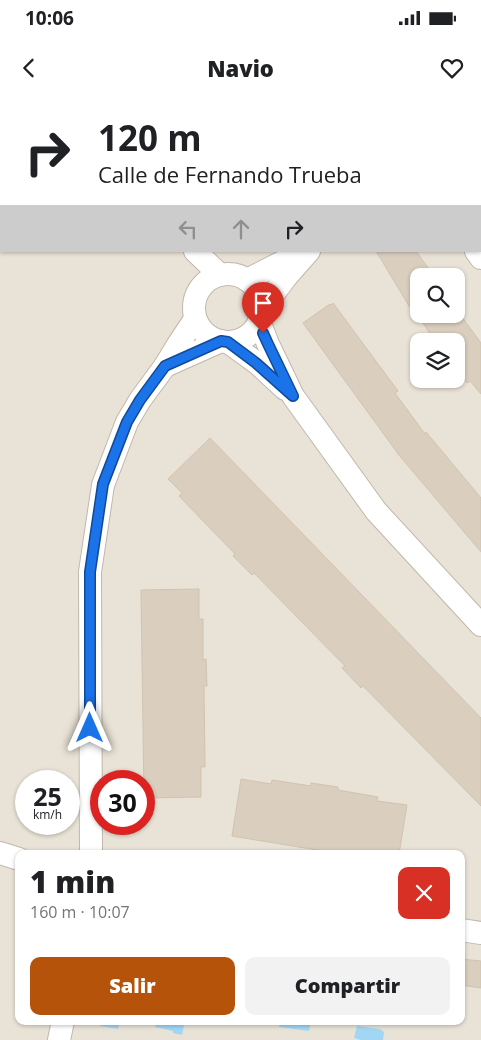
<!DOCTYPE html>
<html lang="es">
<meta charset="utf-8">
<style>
body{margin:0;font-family:"Open Sans",sans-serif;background:#f2f2f2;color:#202124;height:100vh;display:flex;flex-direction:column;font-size:19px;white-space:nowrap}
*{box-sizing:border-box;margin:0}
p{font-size:16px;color:#757577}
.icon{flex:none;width:28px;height:28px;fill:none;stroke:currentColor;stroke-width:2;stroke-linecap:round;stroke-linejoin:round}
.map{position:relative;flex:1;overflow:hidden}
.panel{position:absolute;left:15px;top:750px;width:450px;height:175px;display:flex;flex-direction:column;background:#fff;border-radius:10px;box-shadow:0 1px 4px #0004}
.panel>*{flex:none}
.guide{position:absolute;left:0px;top:0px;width:481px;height:152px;box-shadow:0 1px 4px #0004;background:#fff;color:#202124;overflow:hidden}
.fabs{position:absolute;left:410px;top:168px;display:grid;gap:10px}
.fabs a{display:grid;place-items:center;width:55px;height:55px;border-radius:10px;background:#fff;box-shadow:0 1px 4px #0004;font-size:25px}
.speed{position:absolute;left:15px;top:670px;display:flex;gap:10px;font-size:25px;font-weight:700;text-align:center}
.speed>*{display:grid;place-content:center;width:65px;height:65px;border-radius:50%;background:#fff;box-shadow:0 1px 4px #0004;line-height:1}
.speed small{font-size:12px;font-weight:400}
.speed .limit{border:8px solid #d22;background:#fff;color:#111}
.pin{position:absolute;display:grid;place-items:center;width:42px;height:42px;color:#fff;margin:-51px -21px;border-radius:50% 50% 50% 0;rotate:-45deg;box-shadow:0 0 5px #0007}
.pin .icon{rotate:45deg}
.me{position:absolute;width:55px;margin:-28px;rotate:0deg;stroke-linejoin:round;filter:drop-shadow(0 0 4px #0008)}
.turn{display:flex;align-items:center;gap:18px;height:105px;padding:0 15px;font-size:22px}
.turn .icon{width:65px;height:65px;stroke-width:2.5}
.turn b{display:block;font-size:35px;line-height:42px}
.lanes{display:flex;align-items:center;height:48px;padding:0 15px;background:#0003;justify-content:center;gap:25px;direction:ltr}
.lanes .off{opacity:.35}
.round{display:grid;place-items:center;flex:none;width:52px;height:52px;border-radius:10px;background:#f2f2f2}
.summary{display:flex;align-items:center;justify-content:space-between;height:85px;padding:0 15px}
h1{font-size:30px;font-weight:800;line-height:38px}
.button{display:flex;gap:10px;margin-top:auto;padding:10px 15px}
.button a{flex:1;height:58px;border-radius:10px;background:#b45309;color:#fff;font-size:20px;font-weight:800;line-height:58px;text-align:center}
.button a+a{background:#f2f2f2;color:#202124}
.status{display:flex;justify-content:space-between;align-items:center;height:35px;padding:0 25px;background:#fff;direction:ltr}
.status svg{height:14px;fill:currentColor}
header{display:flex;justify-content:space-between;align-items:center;height:65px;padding:0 15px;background:#fff;font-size:22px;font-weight:800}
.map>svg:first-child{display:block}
</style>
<div class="status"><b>10:06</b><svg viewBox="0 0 49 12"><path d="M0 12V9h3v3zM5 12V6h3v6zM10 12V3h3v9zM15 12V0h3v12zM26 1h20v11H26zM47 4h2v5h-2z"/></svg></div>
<header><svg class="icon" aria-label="back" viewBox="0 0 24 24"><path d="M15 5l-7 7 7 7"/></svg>Navio<svg class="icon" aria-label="heart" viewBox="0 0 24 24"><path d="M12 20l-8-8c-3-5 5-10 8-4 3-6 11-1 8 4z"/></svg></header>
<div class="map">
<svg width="481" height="940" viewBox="0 0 481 940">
<rect width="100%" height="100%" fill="#f5f0e8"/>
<!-- residential -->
<path fill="#e9e2d6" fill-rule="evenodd" d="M0 0H481V940H0ZM1 1H480V151H1ZM419 176H456V214H419ZM419 241H456V279H419ZM26 681H69V724H26ZM101 681H144V724H101ZM19 754H461V921H19Z"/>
<!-- education -->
<polygon fill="#efe5d1" points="0,0 38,0 39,1 1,1 1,69 0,70"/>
<!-- water -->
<g fill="#a1d7f5">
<polygon points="100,921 120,921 118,929 100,926"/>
<polygon points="157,921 185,921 182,935 173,933 173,931 155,927"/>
<polygon points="280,921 311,921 309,931 279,927"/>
<polygon points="357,926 380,929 384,932 383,940 361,940 354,938"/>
</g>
<!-- building -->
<g fill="#dacebf" stroke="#d2c3af">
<polygon points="376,151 416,151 434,176 419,176 419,214 456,214 456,209 481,243 481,294 470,281 467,283 456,269 456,241 439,241 436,236 433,238 421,220 409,206"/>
<polygon points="333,203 398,291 395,293 425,334 426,332 481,398 481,452 399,355 303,223 330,204 331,205"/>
<polygon points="210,338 481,618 481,706 363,586 361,588 342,568 345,566 254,473 252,475 233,456 235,454 179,396 182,393 168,379"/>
<polygon points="199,489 199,519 203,519 203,560 206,559 207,586 204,586 205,667 201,667 201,697 144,698 141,490"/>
<polygon points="241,679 271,684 272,680 311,686 311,683 338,687 338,690 378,697 377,701 407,705 399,754 341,754 232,736"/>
<polygon points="461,859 481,861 481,888 461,885"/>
</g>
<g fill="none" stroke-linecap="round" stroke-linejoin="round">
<!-- street casing -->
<g stroke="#c1b7aa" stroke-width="24">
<g id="street">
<polyline points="77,0 78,1"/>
<polyline points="365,0 366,1"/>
<polyline points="480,29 481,28"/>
<polyline points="195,151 220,175"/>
<polyline points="476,151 481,158"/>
<circle cx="228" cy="208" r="34"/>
<polyline points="247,180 302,152"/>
<polyline points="261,210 287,176 309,151"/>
<polyline points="259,221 268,244 293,296 376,411 481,525"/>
<polyline points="228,242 257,263 285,289"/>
<polyline points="165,266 221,241"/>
<polyline points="0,753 19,759"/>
<polyline points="91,754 90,472 103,385 127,322 140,300 165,266 179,243 195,219"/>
<polyline points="461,830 481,833"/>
<polyline points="59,940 63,921"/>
</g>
</g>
<!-- street -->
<use href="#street" stroke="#fff" stroke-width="22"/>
</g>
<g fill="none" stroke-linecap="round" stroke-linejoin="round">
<!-- route casing -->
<g stroke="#114b97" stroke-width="12">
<polyline id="route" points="90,628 90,472 103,384 127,322 140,300 165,266 221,241 228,242 256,263 293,296 268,244 263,233"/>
</g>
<!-- route -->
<use href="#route" stroke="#1a73e8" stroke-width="9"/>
</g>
</svg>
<div class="fabs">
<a><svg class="icon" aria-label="search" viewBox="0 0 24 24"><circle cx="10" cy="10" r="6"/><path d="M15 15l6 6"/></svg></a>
<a><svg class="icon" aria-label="layers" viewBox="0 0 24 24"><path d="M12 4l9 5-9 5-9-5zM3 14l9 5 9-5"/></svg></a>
</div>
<div class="speed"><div>25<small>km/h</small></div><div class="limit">30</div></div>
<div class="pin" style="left:263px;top:233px;background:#d93025"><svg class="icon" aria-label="arrive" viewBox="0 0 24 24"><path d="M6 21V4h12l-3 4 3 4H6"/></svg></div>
<svg class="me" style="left:90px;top:628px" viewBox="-20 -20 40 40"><path d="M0-17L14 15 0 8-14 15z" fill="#1a73e8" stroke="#fff" stroke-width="4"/></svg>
<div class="guide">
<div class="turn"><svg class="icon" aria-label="right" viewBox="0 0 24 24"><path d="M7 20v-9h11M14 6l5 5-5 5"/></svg><div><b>120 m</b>Calle de Fernando Trueba</div></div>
<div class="lanes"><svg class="icon off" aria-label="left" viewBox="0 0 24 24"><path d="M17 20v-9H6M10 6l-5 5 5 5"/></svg><svg class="icon off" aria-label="ahead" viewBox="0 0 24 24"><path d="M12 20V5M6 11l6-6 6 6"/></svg><svg class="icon" aria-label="right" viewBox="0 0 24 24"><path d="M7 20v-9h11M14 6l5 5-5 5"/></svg></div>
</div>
<section class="panel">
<div class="summary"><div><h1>1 min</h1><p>160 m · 10:07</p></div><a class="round" style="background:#d93025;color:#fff"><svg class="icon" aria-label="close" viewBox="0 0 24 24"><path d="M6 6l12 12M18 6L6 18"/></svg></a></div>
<div class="button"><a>Salir</a><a>Compartir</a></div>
</section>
</div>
